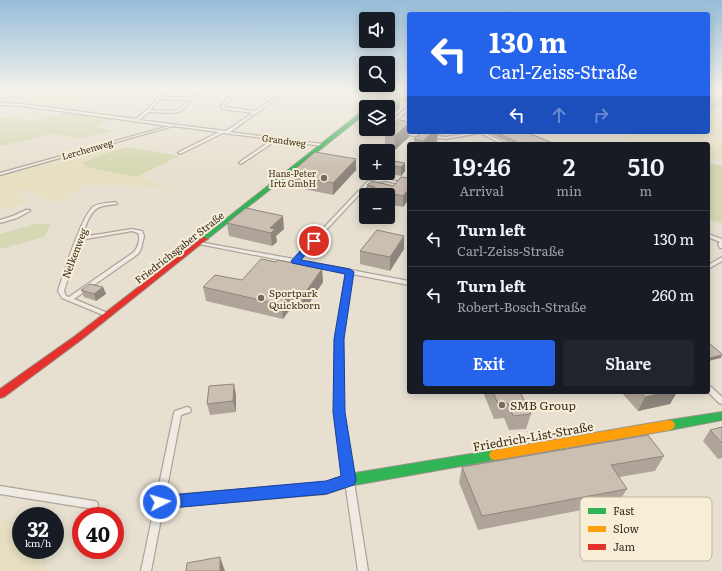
<!DOCTYPE html>
<meta charset="utf-8">
<style>
body{margin:0;font-family:Literata,serif;background:#20242c;color:#f1f3f6;height:100vh;display:flex;flex-direction:column;font-size:15px;white-space:nowrap}
*{box-sizing:border-box;margin:0}
p{font-size:13px;color:#9ea1a6}
.icon{flex:none;width:22px;height:22px;fill:none;stroke:currentColor;stroke-width:2;stroke-linecap:round;stroke-linejoin:round}
.map{position:relative;flex:1;overflow:hidden}
.panel{position:absolute;left:407px;top:142px;width:303px;height:252px;display:flex;flex-direction:column;background:#171b24;border-radius:4px;box-shadow:0 2px 10px #0003}
.panel>*{flex:none}
.guide{position:absolute;left:407px;top:12px;width:303px;height:122px;border-radius:4px;box-shadow:0 2px 10px #0003;background:#2563eb;color:#fff;overflow:hidden}
.fabs{position:absolute;left:359px;top:12px;display:grid;gap:8px}
.fabs a{display:grid;place-items:center;width:36px;height:36px;border-radius:4px;background:#171b24;box-shadow:0 2px 10px #0003;font-size:20px}
.speed{position:absolute;left:12px;top:507px;display:flex;gap:8px;font-size:20px;font-weight:700;text-align:center}
.speed>*{display:grid;place-content:center;width:52px;height:52px;border-radius:50%;background:#171b24;box-shadow:0 2px 10px #0003;line-height:1}
.speed small{font-size:10px;font-weight:400}
.speed .limit{border:6px solid #d22;background:#fff;color:#111}
.pin{position:absolute;display:grid;place-items:center;width:34px;height:34px;color:#fff;margin:-17px;border:2px solid #fff;border-radius:50%;box-shadow:0 1px 4px #0007}
.me{position:absolute;width:44px;margin:-22px;rotate:85deg;stroke-linejoin:round;filter:drop-shadow(0 0 3px #0008)}
.turn{display:flex;align-items:center;gap:14px;height:84px;padding:0 16px;font-size:18px}
.turn .icon{width:52px;height:52px;stroke-width:2.5}
.turn b{display:block;font-size:28px;line-height:34px}
.lanes{display:flex;align-items:center;height:38px;padding:0 16px;background:#0003;justify-content:center;gap:20px;direction:ltr}
.lanes .off{opacity:.35}
.eta{display:flex;justify-content:space-evenly;align-items:center;height:68px;text-align:center}
.eta b{font-size:24px;font-weight:600;line-height:28px}
.action{display:flex;gap:8px;margin-top:auto;padding:8px 16px}
.action a{flex:1;height:46px;border-radius:4px;background:#2563eb;color:#fff;font-size:16px;font-weight:600;line-height:46px;text-align:center}
.action a+a{background:#20242c;color:#f1f3f6}
ul{padding:0;list-style:none}
li{display:flex;align-items:center;gap:12px;height:56px;padding:0 16px;border-top:1px solid #363941}
li div{flex:1}
li b{display:block;font-size:15px}
li em{font-style:normal}
.map>svg:first-child{display:block}
</style>
<div class="map">
<svg width="722" height="571" viewBox="0 0 722 571">
<rect width="100%" height="100%" fill="#e7e0d1"/>
<!-- farmland -->
<g fill="#e6dfc2">
<polygon points="34,89 81,89 69,108 0,103 24,96"/>
<polygon points="91,89 143,89 118,102 83,99"/>
<polygon points="722,109 722,161 708,158 708,144 645,144 616,138 637,132 708,132 708,113"/>
<polygon points="97,146 112,151 83,163 91,168 136,177 177,190 122,185 82,185 62,203 8,186 28,202 0,210 0,173"/>
<polygon points="0,519 21,524 21,550 49,550 44,571 0,571"/>
</g>
<!-- green -->
<g fill="#d6d7b3">
<polygon points="0,89 42,89 34,89 24,96 0,103 0,97 20,93 20,91 0,91"/>
<polygon points="81,89 91,89 83,99 69,108"/>
<polygon points="219,89 265,89 255,91 258,91 252,95 217,91"/>
<polygon points="65,113 111,119 96,127 114,131 79,139 54,134 0,146 0,119 9,117 32,121"/>
<polygon points="128,147 179,156 136,177 91,168 82,163 112,151"/>
<polygon points="708,163 722,166 722,223 708,220"/>
<polygon points="36,224 51,224 44,237 0,249 0,234"/>
</g>
<!-- water -->
<polygon fill="#bcccc2" points="708,95 722,99 722,105 708,111"/>
<g fill="none" stroke-linecap="round" stroke-linejoin="round">
<!-- stream -->
<polyline stroke="#bcccc2" stroke-width="1" points="708,111 722,113"/>
<!-- street casing -->
<g stroke="#ada599" stroke-width="2.5">
<g id="street">
<path d="M148 89 165 91 172 89H176L166 93 162 97 191 98 201 89H204L181 111 172 113 149 112 139 120 226 131 253 113 223 109 221 106 229 97 231 98 224 106 225 107 255 111 287 89H290L230 132 322 144 324 145 322 146 277 140 241 164 239 163 240 162 273 139 223 133 180 154 178 153 179 152 219 132 173 126 0 175V173L169 126 22 106 0 105V103L22 104 136 119 147 110 157 99V97H159L163 93 147 91ZM160 99 190 100 179 109 172 111 150 110Z"/>
<polygon points="389,89 392,89 381,100 386,101 386,103 378,101 378,99"/>
<path d="M405 109H409V111H407L390 126C398 133 411 132 421 134L423 132H427L423 136C412 136 397 135 388 128V124Z"/>
<polygon points="475,132 483,132 507,144 502,144 480,133 446,139 430,137 428,136 430,135 446,137"/>
<polygon points="386,179 409,184 409,186 386,181 370,183 298,260 409,281 409,285 352,274 342,339 343,412 368,571 358,571 335,412 336,339 347,273 199,244 197,243 199,242 294,259 368,181"/>
<path d="M115 202 117 203V204C111 205 105 205 100 207 90 210 85 228 82 237L132 229 142 231 144 236 141 249 138 254 74 299 110 314 111 315 110 316 108 317 62 298 58 291C63 275 82 214 94 206 100 203 108 203 115 202ZM132 231 138 233C141 238 138 247 134 252L69 297 66 296 64 291 80 240Z"/>
<polygon points="26,210 30,210 30,211 17,218 0,223 0,220 13,216"/>
<polygon points="708,234 722,239 722,248 720,248 718,244 720,242 708,237"/>
<polygon points="722,257 722,261 708,269 708,265"/>
<polygon points="708,385 710,386 722,397 722,404 719,403 708,392"/>
<polygon points="187,407 190,408 191,410 190,412 181,415 151,571 141,571 174,413 175,411"/>
<polygon points="0,486 94,501 97,502 98,505 97,508 94,509 0,494"/>
</g>
</g>
<!-- fast casing -->
<g stroke="#9c958a" stroke-width="2">
<g id="fast">
<polygon points="364,110 366,110 366,113 206,240 202,240 200,239 202,238"/>
<polygon points="722,412 722,420 670,430 666,428 665,425 666,422 670,420"/>
<polygon points="495,450 499,451 501,455 499,459 495,460 349,486 326,494 160,508 156,506 154,502 156,498 160,496 326,482 349,474"/>
</g>
</g>
<!-- slow casing -->
<g stroke="#9c958a" stroke-width="2">
<g id="slow">
<polygon points="409,97 409,99 387,103 376,107 370,107 385,101"/>
<polygon points="670,420 674,422 675,425 674,428 670,430 495,460 491,459 489,455 491,451 495,450"/>
</g>
</g>
<!-- jam casing -->
<g stroke="#9c958a" stroke-width="2">
<polygon id="jam" points="204,237 208,239 206,240 81,340 4,397 0,398 0,389 75,336 202,238"/>
</g>
<!-- street -->
<use href="#street" fill="#efebe3" fill-rule="evenodd"/>
<!-- fast -->
<use href="#fast" fill="#30b455" fill-rule="evenodd"/>
<!-- slow -->
<use href="#slow" fill="#ff9f0a" fill-rule="evenodd"/>
<!-- jam -->
<use href="#jam" fill="#e5322d" fill-rule="evenodd"/>
</g>
<!-- wall -->
<g fill="#afa499">
<polygon points="409,103 409,119 406,119 407,105"/>
<polygon points="366,109 366,124 365,124 365,110"/>
<polygon points="421,132 438,132 437,141 434,144 414,144 414,139"/>
<polygon points="491,132 526,132 555,144 512,144 491,134"/>
<polygon points="385,134 409,137 394,151 385,150"/>
<polygon points="356,159 356,170 333,195 289,186 288,175"/>
<polygon points="388,160 405,163 405,171 401,176 385,173 388,173"/>
<polygon points="409,178 409,199 403,207 388,204 388,195 367,195 367,185 393,186"/>
<polygon points="227,223 284,229 276,236 277,242 272,246 229,236"/>
<polygon points="404,249 390,271 360,264 360,251"/>
<polygon points="276,262 322,269 323,282 304,311 291,308 283,319 206,301 203,287 242,280"/>
<polygon points="103,287 106,294 96,301 84,297 81,290"/>
<polygon points="483,392 520,392 531,414 526,429 509,430 504,418 494,419"/>
<polygon points="621,392 677,392 670,404 638,411"/>
<polygon points="236,395 236,412 210,415 207,404"/>
<polygon points="722,427 722,458 718,459 703,441 710,430"/>
<polygon points="664,456 655,471 619,477 627,489 618,503 478,530 459,482 462,467"/>
</g>
<!-- shaded-wall -->
<g fill="#8e867d">
<polygon points="400,94 400,108 388,117 388,107 384,107"/>
<polygon points="409,123 409,137 394,151 395,136"/>
<polygon points="432,132 438,132 437,141 434,144 424,144 424,141"/>
<polygon points="356,159 356,170 333,195 333,183"/>
<polygon points="405,163 405,171 401,176 401,167"/>
<polygon points="409,189 409,199 403,207 403,196"/>
<polygon points="283,216 284,229 276,236 277,242 272,246 270,228"/>
<polygon points="404,236 404,249 390,271 390,257"/>
<polygon points="322,269 323,282 304,311 302,297"/>
<polygon points="103,287 106,294 96,301 94,294"/>
<polygon points="289,294 291,308 283,319 282,305"/>
<polygon points="722,355 721,358 708,361 709,358"/>
<polygon points="234,384 236,395 236,412 233,401"/>
<polygon points="666,392 677,392 670,404 638,411 645,397"/>
<polygon points="220,557 225,571 220,571"/>
</g>
<!-- building -->
<g fill="#cbbfb2" stroke="#8e867d">
<polygon points="388,93 400,94 384,107 369,107"/>
<polygon points="401,120 409,122 409,123 395,136 385,134"/>
<polygon points="421,132 432,132 424,141 414,139"/>
<polygon points="495,132 526,132 555,144 521,144"/>
<polygon points="315,152 356,159 333,183 288,175"/>
<polygon points="388,160 405,163 401,167 388,165"/>
<polygon points="401,177 409,178 409,189 403,196 372,190 375,187 367,185 372,181 393,186"/>
<polygon points="246,208 283,216 270,228 275,229 271,233 227,223"/>
<polygon points="377,230 404,236 390,257 360,251"/>
<polygon points="261,259 276,262 278,260 322,269 302,297 289,294 282,305 203,287 215,275 242,280"/>
<polygon points="90,284 103,287 94,294 81,290"/>
<polygon points="708,343 709,343 722,354 722,355 709,358 708,357"/>
<polygon points="234,384 233,401 207,404 209,386"/>
<polygon points="493,392 520,392 531,414 513,416 508,403 498,404"/>
<polygon points="641,392 666,392 645,397"/>
<polygon points="722,427 722,443 710,430"/>
<polygon points="648,435 664,456 611,465 627,489 482,516 462,467"/>
<polygon points="220,557 220,571 186,571 187,563"/>
</g>
<!-- sky -->
<linearGradient id="sky" x2="0" y2="1"><stop stop-color="#96bed9"/><stop offset="0.53" stop-color="#f4f1ea"/><stop offset="1" stop-color="#f4f1ea" stop-opacity="0"/></linearGradient>
<rect width="722" height="169" fill="url(#sky)"/>
<!-- route -->
<polygon fill="#2563eb" stroke="#184099" points="311,239 317,239 318,241 301,260 350,269 354,272 344,339 345,412 356,480 354,485 326,494 160,509 155,507 153,502 155,498 160,496 326,481 341,476 333,412 334,339 345,274 292,263 291,261 292,260"/>
<!-- markers -->
<g fill="#786c5e" stroke="#f7eed8" stroke-width="1.5">
<circle cx="324" cy="178" r="4"/>
<circle cx="261" cy="298" r="4"/>
<circle cx="502" cy="405" r="4"/>
</g>
<g text-anchor="middle" dominant-baseline="central" stroke-width="4" stroke-linejoin="round" paint-order="stroke">
<!-- far-street labels -->
<g font-size="9" fill="#3d2e20" stroke="#f7eed8">
<text transform="translate(284 140) rotate(8)">Grandweg</text>
<text transform="translate(87 149) rotate(-16)">Lerchenweg</text>
</g>
<!-- far-poi labels -->
<g font-size="9" fill="#3d2e20" stroke="#f7eed8" text-anchor="end">
<text x="316" y="173">Hans-Peter<tspan x="316" dy="10">Irtz GmbH</tspan></text>
</g>
<!-- street labels -->
<g font-size="10" fill="#3d2e20" stroke="#f7eed8">
<text transform="translate(179 247) rotate(-38)">Friedrichsgaber Straße</text>
<text transform="translate(74 253) rotate(-69)">Nelkenweg</text>
</g>
<!-- poi labels -->
<g font-size="10" fill="#3d2e20" stroke="#f7eed8" text-anchor="start">
<text x="269" y="292">Sportpark<tspan x="269" dy="12">Quickborn</tspan></text>
</g>
<!-- near-poi labels -->
<g font-size="12" fill="#3d2e20" stroke="#f7eed8" text-anchor="start">
<text x="510" y="405">SMB Group</text>
</g>
<!-- near-street labels -->
<g font-size="12" fill="#3d2e20" stroke="#f7eed8">
<text transform="translate(533 436) rotate(-10)">Friedrich-List-Straße</text>
</g>
</g>
<!-- legend -->
<rect x="580" y="497" width="132" height="64" rx="6" fill="#f7eed8" stroke="#bfb4a1" stroke-width="1"/>
<rect x="588" y="508" width="18" height="6" fill="#30b455"/>
<rect x="588" y="526" width="18" height="6" fill="#ff9f0a"/>
<rect x="588" y="544" width="18" height="6" fill="#e5322d"/>
<g font-size="11" fill="#3d2e20">
<text x="613" y="515">Fast</text>
<text x="613" y="533">Slow</text>
<text x="613" y="551">Jam</text>
</g>
</svg>
<div class="fabs">
<a><svg class="icon" aria-label="sound" viewBox="0 0 24 24"><path d="M4 9h4l5-4v14l-5-4H4zM17 9q2 3 0 6"/></svg></a>
<a><svg class="icon" aria-label="search" viewBox="0 0 24 24"><circle cx="10" cy="10" r="6"/><path d="M15 15l6 6"/></svg></a>
<a><svg class="icon" aria-label="layers" viewBox="0 0 24 24"><path d="M12 4l9 5-9 5-9-5zM3 14l9 5 9-5"/></svg></a>
<a>+</a>
<a>−</a>
</div>
<div class="speed"><div>32<small>km/h</small></div><div class="limit">40</div></div>
<div class="pin" style="left:314px;top:241px;background:#d93025"><svg class="icon" aria-label="arrive" viewBox="0 0 24 24"><path d="M6 21V4h12l-3 4 3 4H6"/></svg></div>
<svg class="me" style="left:160px;top:502px" viewBox="-20 -20 40 40"><circle r="17" fill="#2563eb" stroke="#fff" stroke-width="3"/><path d="M0-11L8 9 0 5-8 9z" fill="#fff"/></svg>
<div class="guide">
<div class="turn"><svg class="icon" aria-label="left" viewBox="0 0 24 24"><path d="M17 20v-9H6M10 6l-5 5 5 5"/></svg><div><b>130 m</b>Carl-Zeiss-Straße</div></div>
<div class="lanes"><svg class="icon" aria-label="left" viewBox="0 0 24 24"><path d="M17 20v-9H6M10 6l-5 5 5 5"/></svg><svg class="icon off" aria-label="ahead" viewBox="0 0 24 24"><path d="M12 20V5M6 11l6-6 6 6"/></svg><svg class="icon off" aria-label="right" viewBox="0 0 24 24"><path d="M7 20v-9h11M14 6l5 5-5 5"/></svg></div>
</div>
<section class="panel">
<div class="eta">
<div><b>19:46</b><p>Arrival</p></div>
<div><b>2</b><p>min</p></div>
<div><b>510</b><p>m</p></div>
</div>
<ul>
<li><svg class="icon" aria-label="left" viewBox="0 0 24 24"><path d="M17 20v-9H6M10 6l-5 5 5 5"/></svg><div><b>Turn left</b><p>Carl-Zeiss-Straße</p></div><em>130 m</em></li>
<li><svg class="icon" aria-label="left" viewBox="0 0 24 24"><path d="M17 20v-9H6M10 6l-5 5 5 5"/></svg><div><b>Turn left</b><p>Robert-Bosch-Straße</p></div><em>260 m</em></li>
</ul>
<div class="action"><a>Exit</a><a>Share</a></div>
</section>
</div>
